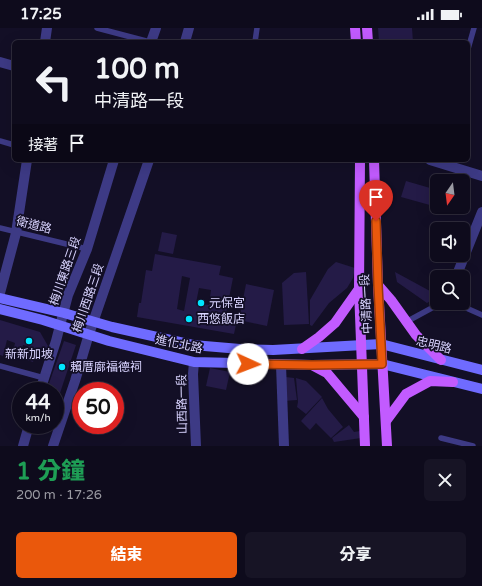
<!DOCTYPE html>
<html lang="zh-TW">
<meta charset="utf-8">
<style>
body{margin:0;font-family:"Varela Round","Noto Sans TC",sans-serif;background:#171425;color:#f1f3f6;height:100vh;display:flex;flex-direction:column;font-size:15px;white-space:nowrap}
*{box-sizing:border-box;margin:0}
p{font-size:13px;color:#9b9ba3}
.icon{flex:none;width:22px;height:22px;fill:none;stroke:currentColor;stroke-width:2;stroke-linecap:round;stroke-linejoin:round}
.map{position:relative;height:418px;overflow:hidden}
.panel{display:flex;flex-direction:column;background:#0e0b1c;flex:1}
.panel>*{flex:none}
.banner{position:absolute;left:12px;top:12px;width:458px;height:122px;border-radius:6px;box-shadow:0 4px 16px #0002,0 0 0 1px #2e2b3b;background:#0e0b1c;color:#f1f3f6;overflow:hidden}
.needle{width:26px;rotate:194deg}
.fabs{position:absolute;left:430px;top:146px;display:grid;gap:8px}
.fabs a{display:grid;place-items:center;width:40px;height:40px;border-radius:6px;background:#0e0b1c;box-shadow:0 4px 16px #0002,0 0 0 1px #2e2b3b;font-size:20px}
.speed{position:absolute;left:12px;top:354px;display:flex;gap:8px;font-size:20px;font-weight:700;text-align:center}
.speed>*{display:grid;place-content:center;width:52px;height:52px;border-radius:50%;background:#0e0b1c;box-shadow:0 4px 16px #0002,0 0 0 1px #2e2b3b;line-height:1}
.speed small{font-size:10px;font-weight:400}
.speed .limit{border:6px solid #d22;background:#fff;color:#111}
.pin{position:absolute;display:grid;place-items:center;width:34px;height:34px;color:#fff;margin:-41px -17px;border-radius:50% 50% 50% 0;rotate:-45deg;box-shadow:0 0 4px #0007}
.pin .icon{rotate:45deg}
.me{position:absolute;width:44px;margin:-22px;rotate:92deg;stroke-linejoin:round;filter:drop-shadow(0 0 3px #0008)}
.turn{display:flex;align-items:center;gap:14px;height:84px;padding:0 16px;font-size:18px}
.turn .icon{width:52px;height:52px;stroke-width:2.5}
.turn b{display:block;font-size:28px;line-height:34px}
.then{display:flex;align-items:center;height:38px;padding:0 16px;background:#0003;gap:8px;font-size:15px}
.round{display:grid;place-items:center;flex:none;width:42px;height:42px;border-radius:6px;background:#171425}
.overview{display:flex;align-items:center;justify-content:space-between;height:68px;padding:0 16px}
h1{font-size:24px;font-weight:800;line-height:30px;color:#1e9e55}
.cta{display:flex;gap:8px;margin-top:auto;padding:8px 16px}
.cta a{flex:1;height:46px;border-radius:6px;background:#ea580c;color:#fff;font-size:16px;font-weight:800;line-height:46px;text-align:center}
.cta a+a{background:#171425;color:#f1f3f6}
.status{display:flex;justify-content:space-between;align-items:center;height:28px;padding:0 20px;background:#0e0b1c;direction:ltr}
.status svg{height:11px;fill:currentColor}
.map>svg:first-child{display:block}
</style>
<div class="status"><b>17:25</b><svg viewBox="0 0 49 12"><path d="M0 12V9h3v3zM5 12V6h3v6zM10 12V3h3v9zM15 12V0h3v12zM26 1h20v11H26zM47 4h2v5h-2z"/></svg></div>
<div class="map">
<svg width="482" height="418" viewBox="0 0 482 418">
<rect width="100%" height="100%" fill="#130f26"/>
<!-- building -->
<g fill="#241b47" fill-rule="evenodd">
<polygon points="378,0 412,0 413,14 379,14"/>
<polygon points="406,153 437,162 437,179 401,169"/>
<polygon points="162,204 177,207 173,226 158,223"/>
<path d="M155 226 221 238 219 247 233 250 225 290 237 292 234 306 137 289 139 275H141L146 242 152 243ZM182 248 190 250 184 283 177 281ZM199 260 211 262 209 277 196 275Z"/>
<polygon points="336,234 355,240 353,250 347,260 329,275 312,298 310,297 310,272 328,241"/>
<polygon points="306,244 309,296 284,297 282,255 294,245"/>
<polygon points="395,244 430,263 435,261 437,262 437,269 427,275 397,254"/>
<polygon points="246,256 274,262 267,298 239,292"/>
<polygon points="0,292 40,304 48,318 46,325 36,322 33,334 24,331 28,318 23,317 20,326 13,324 15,315 7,312 3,328 0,327"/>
<polygon points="64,313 76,317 60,365 47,361"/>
<polygon points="210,340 230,344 226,362 206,358"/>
<polygon points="286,349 294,350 297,372 284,373"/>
<polygon points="296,350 306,353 322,369 306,386 297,379 298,374"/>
<polygon points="322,370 328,381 343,399 331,410 316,395 310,402 301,393"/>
<polygon points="349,397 354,404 360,403 361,410 334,414 332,410"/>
</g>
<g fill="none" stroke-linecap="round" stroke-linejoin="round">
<!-- lane -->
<g stroke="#3d3a85" stroke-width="5.5">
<polyline points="97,0 150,14"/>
<polyline points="255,14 257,0"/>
<polyline points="468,21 474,0"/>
<polyline points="0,113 14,117"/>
<polyline points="0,200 87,221"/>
<polyline points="455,275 482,287"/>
<polyline points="406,294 441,275"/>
<polyline points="0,338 44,350"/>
<polyline points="441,410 473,418"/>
</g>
<!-- street -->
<g stroke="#3d3a85" stroke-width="10">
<polyline points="45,14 47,0"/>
<polyline points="151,14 156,0"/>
<polyline points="185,14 189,0"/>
<polyline points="0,34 14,38"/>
<polyline points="430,132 482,148"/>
<polyline points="456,249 482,184"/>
<polyline points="0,265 16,205 27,132"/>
<polyline points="194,334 193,346 196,418"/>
<polyline points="281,337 284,418"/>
<polyline points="40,363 56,313 68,267 87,221 114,132"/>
<polyline points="23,418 29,397"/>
<polyline points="53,418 75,353 89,306 149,132"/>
</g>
<!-- secondary -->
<g stroke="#6f6bff" stroke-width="10">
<polyline points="0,270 64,285 112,299 193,317 240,321 273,322 381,316 482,342"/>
<polyline points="0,281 43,292 109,313 194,334 312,337 382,336 482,361"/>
</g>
<!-- primary -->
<g stroke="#c25bff" stroke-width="10">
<polyline points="355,0 356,14"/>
<polyline points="367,0 368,14"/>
<polyline points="360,132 359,261 365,418"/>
<polyline points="374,132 378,257 387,418"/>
<polyline points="378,257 391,272 416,307 441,332"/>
<polyline points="302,321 319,309 335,295 359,261"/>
<polyline points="312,337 327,345 364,389"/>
<polyline points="386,393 406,366 430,353 453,354"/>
</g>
</g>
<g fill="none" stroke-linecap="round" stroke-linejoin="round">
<!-- route casing -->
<g stroke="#983908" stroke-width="10">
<polyline id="route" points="248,336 312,337 382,336 378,257 376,193"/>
</g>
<!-- route -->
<use href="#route" stroke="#ea580c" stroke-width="7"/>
</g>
<!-- markers -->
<g fill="#00e5ff" stroke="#130f26" stroke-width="1.5">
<circle cx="201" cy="275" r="4"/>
<circle cx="189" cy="291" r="4"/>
<circle cx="29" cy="313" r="4"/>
<circle cx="62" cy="339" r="4"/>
</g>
<g text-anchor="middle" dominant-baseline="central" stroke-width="3.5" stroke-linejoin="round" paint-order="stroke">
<!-- street labels -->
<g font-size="12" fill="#d9d4ff" stroke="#130f26">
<text transform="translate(34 197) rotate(14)">衛道路</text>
<text transform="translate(65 243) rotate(-71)">梅川東路三段</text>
<text transform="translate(88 270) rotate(-71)">梅川西路三段</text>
<text transform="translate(366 276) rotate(-93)">中清路一段</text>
<text transform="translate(179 316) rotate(12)">進化北路</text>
<text transform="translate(434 317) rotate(14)">忠明路</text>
<text transform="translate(182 376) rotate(-91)">山西路一段</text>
</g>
<!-- poi labels -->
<g font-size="12" fill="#d9d4ff" stroke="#130f26" text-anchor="start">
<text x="209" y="275">元保宮</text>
<text x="197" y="291">西悠飯店</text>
<text x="29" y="326" text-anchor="middle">新新加坡</text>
<text x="70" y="339">賴厝廍福德祠</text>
</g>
</g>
</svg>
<div class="fabs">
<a><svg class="needle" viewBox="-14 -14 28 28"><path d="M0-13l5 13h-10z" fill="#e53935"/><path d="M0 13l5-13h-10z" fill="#9b9ba3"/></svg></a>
<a><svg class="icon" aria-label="sound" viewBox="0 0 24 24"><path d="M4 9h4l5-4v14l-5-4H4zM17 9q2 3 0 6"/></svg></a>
<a><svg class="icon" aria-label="search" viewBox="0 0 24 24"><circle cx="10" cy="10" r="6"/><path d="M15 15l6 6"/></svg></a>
</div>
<div class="speed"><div>44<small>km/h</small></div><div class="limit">50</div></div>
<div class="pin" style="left:376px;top:193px;background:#d93025"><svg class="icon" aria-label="arrive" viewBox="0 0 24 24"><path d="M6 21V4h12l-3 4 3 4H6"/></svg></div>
<svg class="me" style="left:248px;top:336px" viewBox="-20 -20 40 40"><circle r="19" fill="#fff"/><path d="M0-13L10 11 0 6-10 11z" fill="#ea580c"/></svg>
<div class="banner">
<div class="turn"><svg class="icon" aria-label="left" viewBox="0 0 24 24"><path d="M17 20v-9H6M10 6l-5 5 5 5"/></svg><div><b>100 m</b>中清路一段</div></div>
<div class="then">接著<svg class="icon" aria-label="arrive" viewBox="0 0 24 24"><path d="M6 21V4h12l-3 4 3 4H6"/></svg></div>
</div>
</div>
<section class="panel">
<div class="overview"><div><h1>1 分鐘</h1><p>200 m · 17:26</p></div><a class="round"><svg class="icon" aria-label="close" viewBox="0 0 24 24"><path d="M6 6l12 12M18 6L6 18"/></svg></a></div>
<div class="cta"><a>結束</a><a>分享</a></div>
</section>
